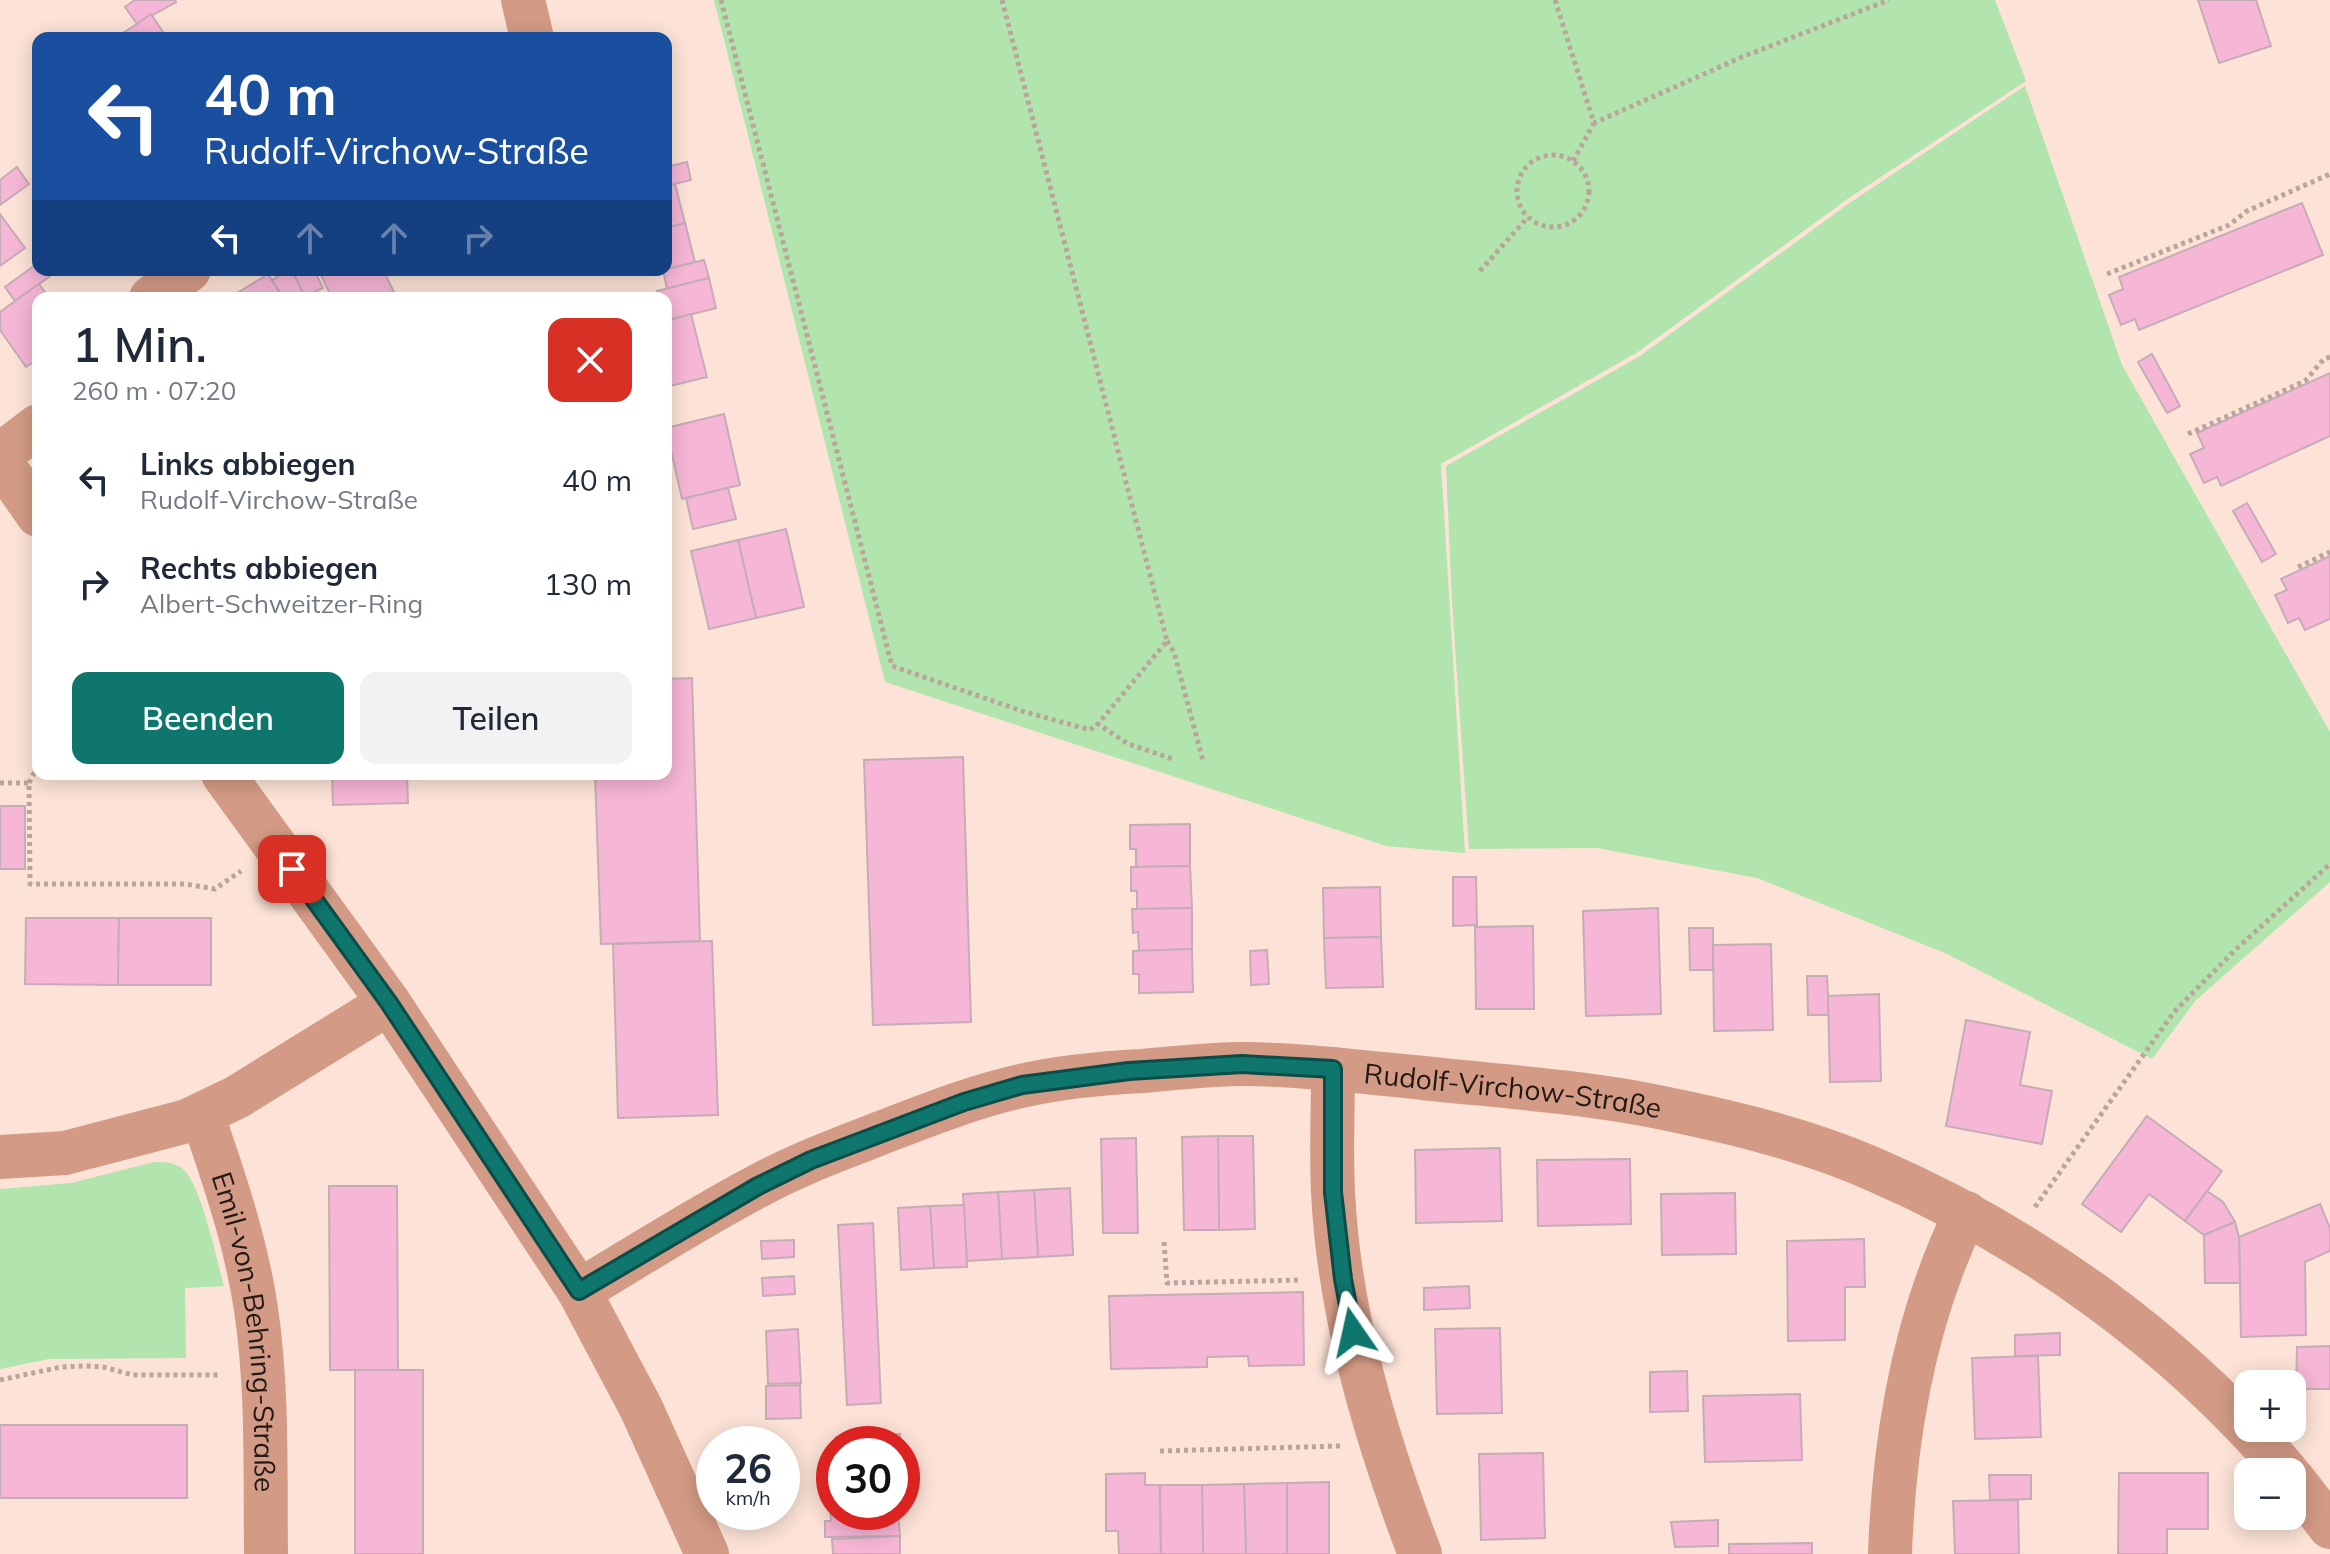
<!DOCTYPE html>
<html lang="de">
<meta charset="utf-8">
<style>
body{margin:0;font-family:Mulish,sans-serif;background:#f2f2f3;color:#1f2937;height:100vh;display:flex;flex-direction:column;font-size:30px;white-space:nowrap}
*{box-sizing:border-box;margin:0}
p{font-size:26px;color:#747a83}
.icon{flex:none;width:44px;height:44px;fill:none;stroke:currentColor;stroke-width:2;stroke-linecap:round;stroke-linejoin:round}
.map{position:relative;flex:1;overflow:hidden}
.sheet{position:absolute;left:32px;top:292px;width:640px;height:488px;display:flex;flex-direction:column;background:#fff;border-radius:16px;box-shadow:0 4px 20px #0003}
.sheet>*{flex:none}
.top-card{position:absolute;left:32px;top:32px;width:640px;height:244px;border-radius:16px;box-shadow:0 4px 20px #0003;background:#1a4fa0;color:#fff;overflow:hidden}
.fabs{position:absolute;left:2234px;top:1370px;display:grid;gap:16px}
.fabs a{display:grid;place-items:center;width:72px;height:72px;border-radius:16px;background:#fff;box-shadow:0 4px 20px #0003;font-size:40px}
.speed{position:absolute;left:696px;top:1426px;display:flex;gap:16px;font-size:40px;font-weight:700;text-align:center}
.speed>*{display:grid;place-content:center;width:104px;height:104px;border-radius:50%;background:#fff;box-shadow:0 4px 20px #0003;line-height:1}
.speed small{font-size:20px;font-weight:400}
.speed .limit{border:12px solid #d22;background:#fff;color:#111}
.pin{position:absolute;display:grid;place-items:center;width:68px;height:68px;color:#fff;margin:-34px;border-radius:16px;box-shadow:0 4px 12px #0006}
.me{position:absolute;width:88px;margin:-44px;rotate:349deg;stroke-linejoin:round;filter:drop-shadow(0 0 6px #0008)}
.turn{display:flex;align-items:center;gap:28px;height:168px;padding:0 40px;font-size:36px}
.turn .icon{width:104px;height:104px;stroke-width:2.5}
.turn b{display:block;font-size:56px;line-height:68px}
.lanes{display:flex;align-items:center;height:76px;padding:0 40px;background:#0003;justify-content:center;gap:40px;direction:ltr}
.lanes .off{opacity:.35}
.round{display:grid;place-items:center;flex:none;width:84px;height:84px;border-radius:16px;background:#f2f2f3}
.overview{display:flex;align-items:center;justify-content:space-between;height:136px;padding:0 40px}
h1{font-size:48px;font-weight:600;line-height:60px}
.cta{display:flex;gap:16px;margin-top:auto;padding:16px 40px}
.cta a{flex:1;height:92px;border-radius:16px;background:#0f766e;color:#fff;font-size:32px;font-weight:600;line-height:92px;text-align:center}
.cta a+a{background:#f2f2f3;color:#1f2937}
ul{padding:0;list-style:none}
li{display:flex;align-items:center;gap:24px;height:104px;padding:0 40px}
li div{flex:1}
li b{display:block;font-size:30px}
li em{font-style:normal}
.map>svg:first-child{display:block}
</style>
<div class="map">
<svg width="2330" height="1554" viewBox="0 0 2330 1554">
<rect width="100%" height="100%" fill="#fde3d7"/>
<!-- green -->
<g fill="#b2e4ad">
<polygon points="714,0 1995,0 2026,81 1846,200 1638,352 1441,464 1465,853 1386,846 885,682"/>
<polygon points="2025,86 2122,365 2330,732 2330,882 2196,1000 2152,1059 1945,953 1757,878 1597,848 1469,849 1452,603 1446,466 1640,356 1848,204"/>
<path d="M154 1162C164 1162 176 1162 184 1170 201 1185 217 1261 224 1286L185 1288 186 1358 49 1359 0 1369V1189L71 1183Z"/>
</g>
<!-- building -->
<g fill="#f6b6d5" stroke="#c5acb7" stroke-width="2">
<polygon points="135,0 175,0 176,2 137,24 125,7"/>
<polygon points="2198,0 2256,0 2271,46 2219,63"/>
<polygon points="151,14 167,38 115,38 137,24"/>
<polygon points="687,162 691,180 666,186 666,167"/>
<polygon points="17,167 29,184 0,205 0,180"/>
<polygon points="675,184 685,223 666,228 666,186"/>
<polygon points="2302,203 2323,255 2139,330 2135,319 2121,325 2109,295 2123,289 2119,277"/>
<polygon points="0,214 25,248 0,266"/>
<polygon points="685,223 695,262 666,270 666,228"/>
<polygon points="704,260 709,278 667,289 663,270"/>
<polygon points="38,263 38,270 56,272 15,301 5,287"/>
<polygon points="287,270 292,270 306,298 283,298 272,280"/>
<polygon points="292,270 314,270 323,288 305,297"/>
<polygon points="332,270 383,270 397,298 332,298 321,275"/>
<polygon points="268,274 283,298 229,298"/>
<polygon points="709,278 716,308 666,321 666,298 659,298 657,291"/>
<polygon points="39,284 49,298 38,298 38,359 26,367 0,330 0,312"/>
<polygon points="691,314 707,377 666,387 666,321"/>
<polygon points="2152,354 2180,406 2167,413 2138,362"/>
<polygon points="2330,373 2330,436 2221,486 2217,477 2204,483 2190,454 2204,448 2197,433"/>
<polygon points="724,414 740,485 682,499 666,428"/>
<polygon points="728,488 736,519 693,529 686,498"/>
<polygon points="2247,503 2276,554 2262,562 2233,511"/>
<polygon points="786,529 804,607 756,618 738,540"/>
<polygon points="738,540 756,618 709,629 691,551"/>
<polygon points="2330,556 2330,619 2305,630 2299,618 2288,623 2275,595 2287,590 2281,579"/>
<polygon points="692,678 700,941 601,944 595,774 666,774 666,679"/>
<polygon points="963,757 971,1022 873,1025 864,760"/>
<polygon points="332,774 407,774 408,803 333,805"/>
<rect x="0" y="806" width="25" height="63"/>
<polygon points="1190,824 1190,866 1136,867 1136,849 1130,849 1130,825"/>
<polygon points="1190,866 1192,908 1137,909 1137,891 1131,891 1131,867"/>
<polygon points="1453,877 1476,877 1477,925 1453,926"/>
<polygon points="1380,887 1381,937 1324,938 1323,888"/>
<polygon points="1192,908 1192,949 1139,951 1138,932 1133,933 1132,909"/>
<polygon points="1658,908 1661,1014 1586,1016 1583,911"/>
<polygon points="26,918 119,918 118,985 25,984"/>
<polygon points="119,918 211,918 211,985 118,985"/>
<polygon points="1533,926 1534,1009 1476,1009 1475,927"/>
<polygon points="1689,928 1713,928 1713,970 1690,970"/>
<polygon points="1381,937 1383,987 1326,988 1324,938"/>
<polygon points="712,941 718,1115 618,1118 613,944"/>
<polygon points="1771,944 1773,1030 1714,1031 1713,945"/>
<polygon points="1192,949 1193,992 1139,993 1139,974 1133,974 1133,951"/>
<polygon points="1267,950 1269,984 1251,985 1250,951"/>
<polygon points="1807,976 1827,976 1829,1015 1808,1015"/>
<polygon points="1879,994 1881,1081 1830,1082 1828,996"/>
<polygon points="1966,1020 2030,1032 2020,1085 2052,1091 2042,1144 1946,1126"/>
<polygon points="2147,1116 2222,1171 2185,1221 2149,1194 2121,1232 2082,1204"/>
<polygon points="1218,1136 1253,1136 1255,1229 1219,1230"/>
<polygon points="1218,1136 1219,1230 1184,1230 1182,1137"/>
<polygon points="1136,1138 1138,1233 1103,1233 1101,1139"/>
<polygon points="1500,1148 1502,1221 1416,1223 1415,1150"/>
<polygon points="1630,1159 1631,1224 1538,1226 1537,1160"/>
<polygon points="329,1186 397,1186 398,1370 330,1370"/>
<polygon points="1070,1188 1073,1255 1038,1257 1034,1190"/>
<polygon points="1034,1190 1038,1257 1002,1259 998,1192"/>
<polygon points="2207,1191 2223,1202 2235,1222 2204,1235 2185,1221"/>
<polygon points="998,1192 1002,1259 967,1261 963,1194"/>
<polygon points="1735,1193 1736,1254 1662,1255 1661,1194"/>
<polygon points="2320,1204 2330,1228 2330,1251 2305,1262 2306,1335 2241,1337 2239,1237"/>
<polygon points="964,1205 967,1267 934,1268 930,1206"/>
<polygon points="930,1206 934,1268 901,1270 898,1208"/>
<polygon points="2235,1222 2239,1237 2240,1283 2205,1283 2204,1235"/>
<polygon points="873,1223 881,1403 847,1405 838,1225"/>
<polygon points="1864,1239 1865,1287 1845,1287 1845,1340 1788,1341 1787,1241"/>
<polygon points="794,1240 794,1257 762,1259 761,1241"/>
<polygon points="794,1276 795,1294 763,1296 762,1278"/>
<polygon points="1469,1286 1470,1308 1424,1310 1424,1288"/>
<polygon points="1303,1292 1304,1365 1249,1366 1248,1356 1207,1357 1207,1367 1111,1369 1109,1296"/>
<polygon points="1500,1328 1502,1413 1437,1414 1435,1329"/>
<polygon points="798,1329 801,1383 768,1384 766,1331"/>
<polygon points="2060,1333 2060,1355 2015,1356 2015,1335"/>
<polygon points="2330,1346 2330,1389 2296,1389 2297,1347"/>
<polygon points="2038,1356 2041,1437 1975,1439 1972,1358"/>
<rect x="355" y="1370" width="68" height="184"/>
<polygon points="1687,1371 1688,1411 1650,1412 1650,1372"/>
<polygon points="800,1385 801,1418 766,1419 766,1386"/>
<polygon points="1800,1394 1802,1460 1705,1462 1703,1396"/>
<rect x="0" y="1425" width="187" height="73"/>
<polygon points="900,1434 901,1444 837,1444 836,1437"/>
<polygon points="1543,1453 1545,1538 1481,1540 1479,1454"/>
<polygon points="1145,1473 1145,1485 1160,1485 1161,1554 1119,1554 1118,1531 1106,1531 1106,1474"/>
<polygon points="2119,1473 2208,1473 2208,1529 2167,1529 2167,1554 2118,1554"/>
<polygon points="1989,1475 2031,1475 2031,1499 1990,1500"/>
<polygon points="1329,1482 1329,1554 1287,1554 1287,1483"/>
<polygon points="1287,1483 1287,1554 1246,1554 1244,1484"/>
<polygon points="1244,1484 1246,1554 1203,1554 1202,1485"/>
<polygon points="1160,1485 1202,1485 1203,1554 1161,1554"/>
<polygon points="2018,1500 2019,1554 1955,1554 1953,1501"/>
<polygon points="834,1503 834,1512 898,1512 900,1536 825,1537 825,1521 831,1521 830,1504"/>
<polygon points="1718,1520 1718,1546 1675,1547 1671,1522"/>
<polygon points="900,1536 900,1554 833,1554 832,1539"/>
<polygon points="1812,1543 1812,1554 1729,1554 1729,1544"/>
</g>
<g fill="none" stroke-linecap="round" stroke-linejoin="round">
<!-- path -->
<g stroke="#baa59c" stroke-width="5" stroke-dasharray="4 4" stroke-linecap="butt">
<polyline points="721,0 892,666 1022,711 1090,730 1098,724"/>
<polyline points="1002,0 1167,641 1098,724 1128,744 1173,759"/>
<polyline points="1555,0 1594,123 1742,57 1889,0"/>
<circle cx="1553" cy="191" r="36"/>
<polyline points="1573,161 1594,123"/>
<polyline points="1480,271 1528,217"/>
<polyline points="2107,274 2229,225 2247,211 2330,174"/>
<polyline points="2188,434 2305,381 2324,359 2330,357"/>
<polyline points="2298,567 2330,552"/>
<polyline points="1167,641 1174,652 1203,761"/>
<polyline points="0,783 29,783 30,884 185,884 215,889 241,871"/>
<polyline points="29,783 38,765"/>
<polyline points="2035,1207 2174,1012 2234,951 2330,864"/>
<polyline points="1164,1242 1167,1283 1302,1280"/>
<polyline points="0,1380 61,1367 85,1366 103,1367 133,1375 221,1375"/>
<polyline points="1160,1451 1340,1446"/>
</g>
<!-- minor -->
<g stroke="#d39b85" stroke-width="44">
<polyline points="523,0 532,38"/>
<polyline points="151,298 189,270"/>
<polyline points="0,455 38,426"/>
<polyline points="0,461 38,515"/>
<polyline points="223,774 389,1003 579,1291 641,1408 707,1554"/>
<path d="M1333 1069C1333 1110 1331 1151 1333 1192 1339 1316 1376 1438 1420 1554"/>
<path id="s1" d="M202 1114C224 1178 246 1242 256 1309 268 1390 265 1473 266 1554"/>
<polyline points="0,1157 65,1153 187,1121 237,1097 389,1003"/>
<path id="s2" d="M579 1291C638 1256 697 1218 758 1186 796 1165 838 1150 878 1134 925 1116 972 1097 1021 1086 1060 1077 1102 1073 1142 1071 1176 1068 1211 1064 1245 1064 1305 1065 1364 1072 1423 1078 1498 1086 1574 1091 1648 1105 1724 1120 1802 1138 1873 1169 2031 1237 2175 1341 2287 1472"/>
<polyline points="2292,1478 2330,1527"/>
<path d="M1890 1554C1894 1438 1914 1318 1966 1213"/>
</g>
</g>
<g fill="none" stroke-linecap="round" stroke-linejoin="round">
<!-- route casing -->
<g stroke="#0a4d48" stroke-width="20">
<polyline id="route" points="292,869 389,1003 579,1291 758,1186 811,1160 964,1102 1022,1085 1129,1071 1242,1064 1333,1069 1333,1192 1343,1279 1353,1332"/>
</g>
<!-- route -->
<use href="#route" stroke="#0f766e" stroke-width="14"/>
</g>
<g text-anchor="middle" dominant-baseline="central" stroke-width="8" stroke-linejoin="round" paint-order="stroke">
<!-- street labels -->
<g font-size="28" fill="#221915" stroke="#fde3d7">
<text stroke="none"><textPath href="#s2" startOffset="984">Rudolf-Virchow-Straße</textPath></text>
<text stroke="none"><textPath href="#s1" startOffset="224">Emil-von-Behring-Straße</textPath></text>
</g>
</g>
</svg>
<div class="fabs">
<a>+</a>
<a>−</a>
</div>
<div class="speed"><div>26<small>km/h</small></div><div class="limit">30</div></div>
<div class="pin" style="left:292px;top:869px;background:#d93025"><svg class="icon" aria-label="arrive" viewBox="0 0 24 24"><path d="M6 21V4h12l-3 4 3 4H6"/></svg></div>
<svg class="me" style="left:1353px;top:1332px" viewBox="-20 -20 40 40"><path d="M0-17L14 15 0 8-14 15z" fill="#0f766e" stroke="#fff" stroke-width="4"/></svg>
<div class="top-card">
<div class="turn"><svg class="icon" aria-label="left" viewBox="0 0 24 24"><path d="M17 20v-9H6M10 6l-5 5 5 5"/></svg><div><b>40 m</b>Rudolf-Virchow-Straße</div></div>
<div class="lanes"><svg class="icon" aria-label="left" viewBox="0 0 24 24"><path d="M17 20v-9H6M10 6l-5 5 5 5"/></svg><svg class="icon off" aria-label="ahead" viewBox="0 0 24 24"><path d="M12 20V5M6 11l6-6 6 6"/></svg><svg class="icon off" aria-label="ahead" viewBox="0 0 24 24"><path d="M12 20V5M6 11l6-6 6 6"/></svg><svg class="icon off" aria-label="right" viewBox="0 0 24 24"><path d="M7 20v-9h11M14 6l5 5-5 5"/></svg></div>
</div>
<section class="sheet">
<div class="overview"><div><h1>1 Min.</h1><p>260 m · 07:20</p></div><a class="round" style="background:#d93025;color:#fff"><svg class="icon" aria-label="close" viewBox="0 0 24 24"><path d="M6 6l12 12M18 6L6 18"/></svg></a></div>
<ul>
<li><svg class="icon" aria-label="left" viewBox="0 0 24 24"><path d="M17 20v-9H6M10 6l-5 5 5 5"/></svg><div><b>Links abbiegen</b><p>Rudolf-Virchow-Straße</p></div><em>40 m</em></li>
<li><svg class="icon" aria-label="right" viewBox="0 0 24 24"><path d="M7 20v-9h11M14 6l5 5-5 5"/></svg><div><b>Rechts abbiegen</b><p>Albert-Schweitzer-Ring</p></div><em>130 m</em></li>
</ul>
<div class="cta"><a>Beenden</a><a>Teilen</a></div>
</section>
</div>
